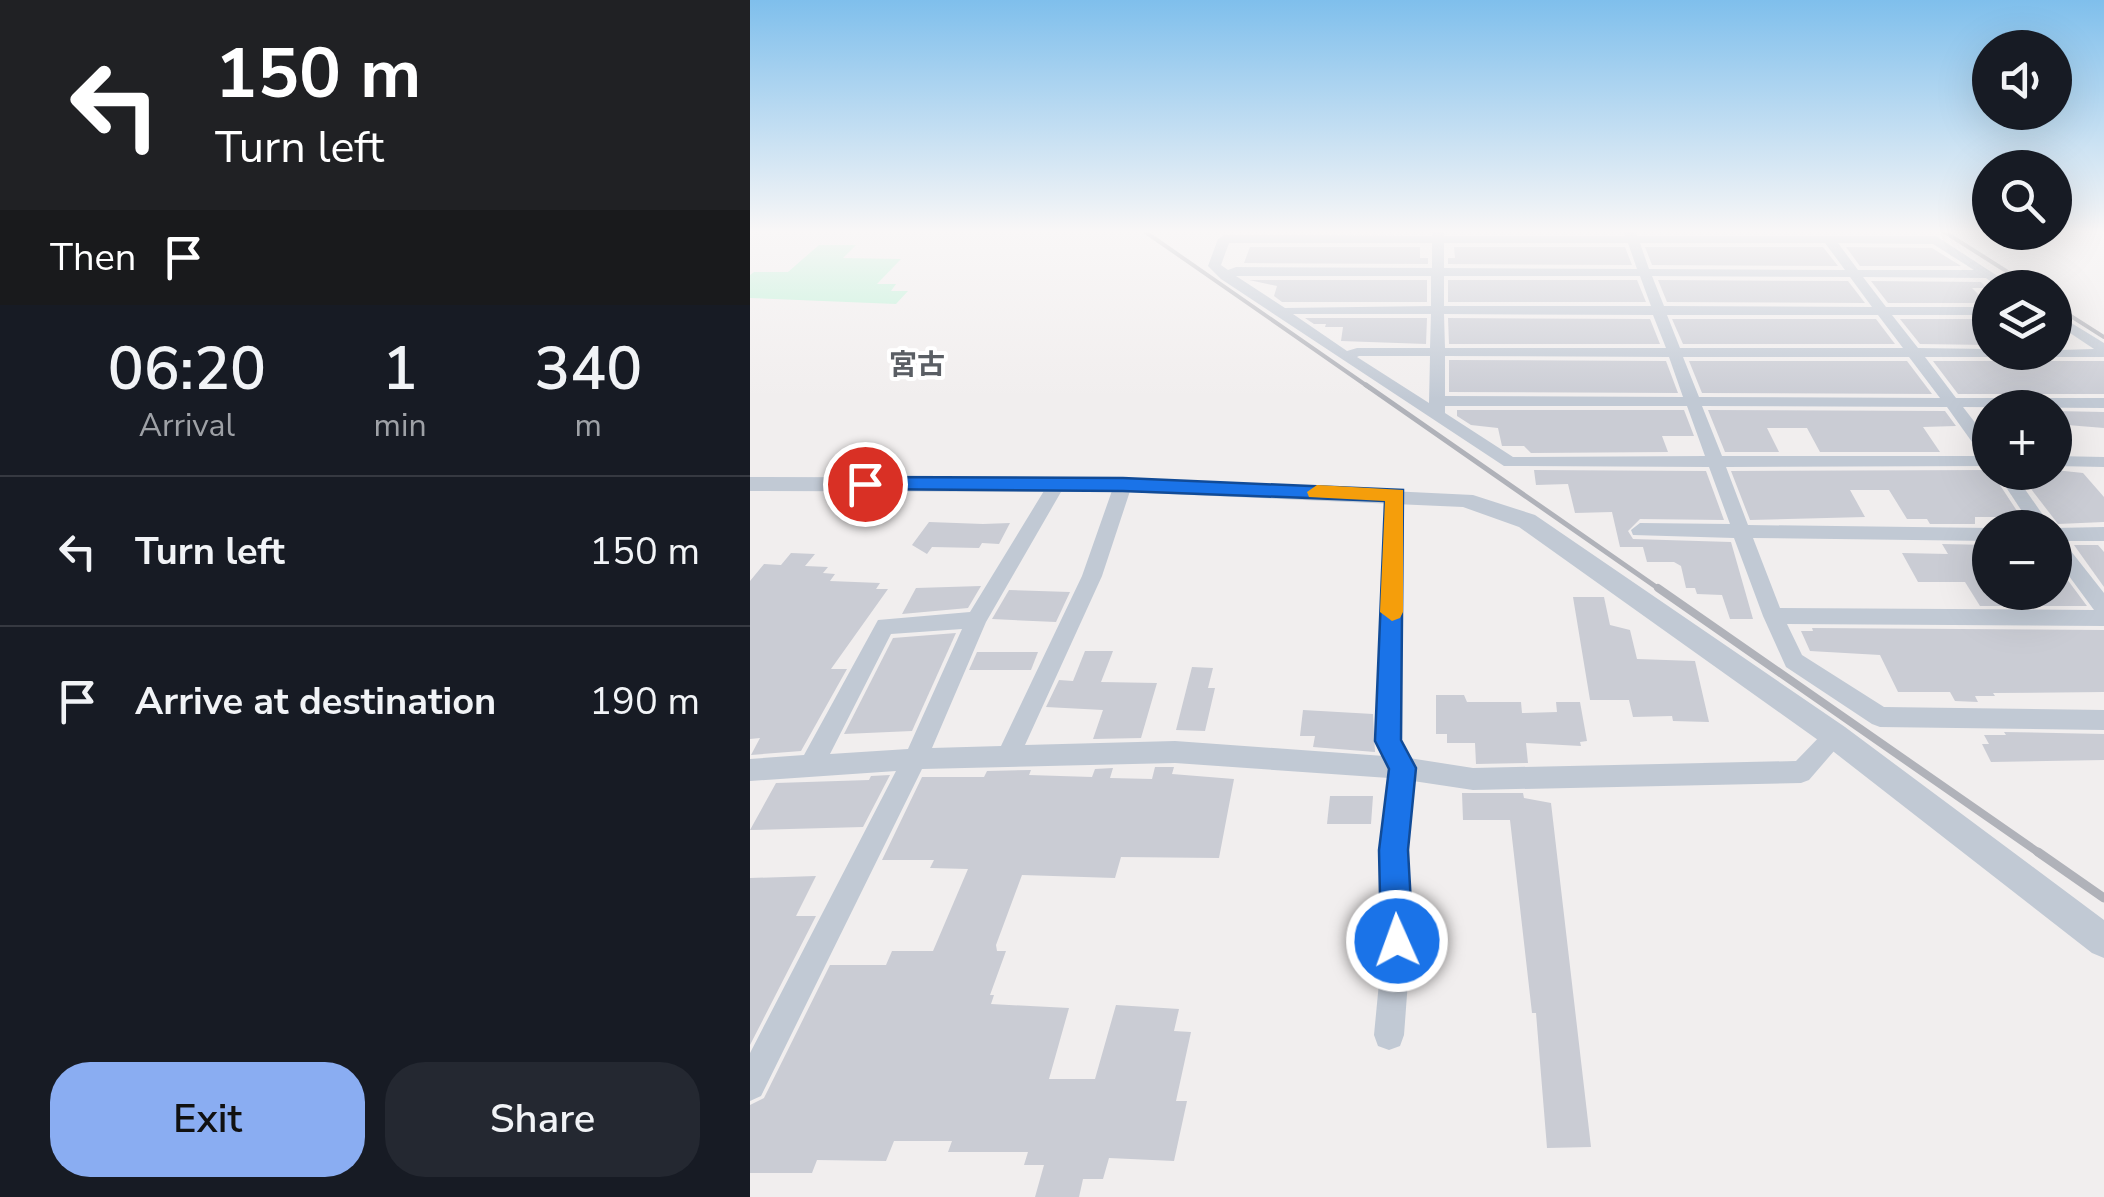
<!DOCTYPE html>
<meta charset="utf-8">
<style>
body{margin:0;font-family:"Nunito Sans","Noto Sans JP",sans-serif;background:#242831;color:#f1f3f6;height:100vh;display:flex;flex-direction:column;font-size:38px;white-space:nowrap}
*{box-sizing:border-box;margin:0}
p{font-size:32px;color:#9ea1a6}
.icon{flex:none;width:55px;height:55px;fill:none;stroke:currentColor;stroke-width:2;stroke-linecap:round;stroke-linejoin:round}
.map{position:relative;flex:1;overflow:hidden}
.details{display:flex;flex-direction:column;background:#171b24;width:750px}
.details>*{flex:none}
.hud{background:#202124;color:#fff;overflow:hidden}
.fabs{position:absolute;left:1222px;top:30px;display:grid;gap:20px}
.fabs a{display:grid;place-items:center;width:100px;height:100px;border-radius:50%;background:#171b24;box-shadow:0 10px 40px #0002;font-size:50px}
.pin{position:absolute;display:grid;place-items:center;width:85px;height:85px;color:#fff;margin:-42px;border:5px solid #fff;border-radius:50%;box-shadow:0 2px 10px #0007}
.me{position:absolute;width:110px;margin:-55px;rotate:358deg;stroke-linejoin:round;filter:drop-shadow(0 0 8px #0008)}
.turn{display:flex;align-items:center;gap:35px;height:210px;padding:0 50px;font-size:45px}
.turn .icon{width:130px;height:130px;stroke-width:2.5}
.turn b{display:block;font-size:70px;line-height:85px}
.then{display:flex;align-items:center;height:95px;padding:0 50px;background:#0003;gap:20px;font-size:38px}
.eta{display:flex;justify-content:space-evenly;align-items:center;height:170px;text-align:center}
.eta b{font-size:60px;font-weight:600;line-height:70px}
.action{display:flex;gap:20px;margin-top:auto;padding:20px 50px}
.action a{flex:1;height:115px;border-radius:40px;background:#8aadf2;color:#111;font-size:40px;font-weight:600;line-height:115px;text-align:center}
.action a+a{background:#242831;color:#f1f3f6}
ul{padding:0;list-style:none}
li{display:flex;align-items:center;gap:30px;height:150px;padding:0 50px;border-top:2px solid #363941}
li div{flex:1}
li b{display:block;font-size:38px}
li em{font-style:normal}
main{display:flex;flex:1;min-height:0}
.map>svg:first-child{display:block}
</style>
<main>
<section class="details">
<div class="hud">
<div class="turn"><svg class="icon" aria-label="left" viewBox="0 0 24 24"><path d="M17 20v-9H6M10 6l-5 5 5 5"/></svg><div><b>150 m</b>Turn left</div></div>
<div class="then">Then<svg class="icon" aria-label="arrive" viewBox="0 0 24 24"><path d="M6 21V4h12l-3 4 3 4H6"/></svg></div>
</div>
<div class="eta">
<div><b>06:20</b><p>Arrival</p></div>
<div><b>1</b><p>min</p></div>
<div><b>340</b><p>m</p></div>
</div>
<ul>
<li><svg class="icon" aria-label="left" viewBox="0 0 24 24"><path d="M17 20v-9H6M10 6l-5 5 5 5"/></svg><div><b>Turn left</b></div><em>150 m</em></li>
<li><svg class="icon" aria-label="arrive" viewBox="0 0 24 24"><path d="M6 21V4h12l-3 4 3 4H6"/></svg><div><b>Arrive at destination</b></div><em>190 m</em></li>
</ul>
<div class="action"><a>Exit</a><a>Share</a></div>
</section>
<div class="map">
<svg width="1354" height="1197" viewBox="0 0 1354 1197">
<rect width="100%" height="100%" fill="#f1eeee"/>
<!-- green -->
<polygon fill="#b9f2d5" points="69,245 106,245 93,258 151,259 127,284 146,284 141,291 158,291 146,304 0,298 0,275 4,272 38,272"/>
<!-- building -->
<g fill="#caccd4">
<polygon points="500,247 670,247 670,258 678,258 678,264 494,263"/>
<polygon points="704,247 875,247 882,265 698,264 698,258 705,258"/>
<polygon points="895,247 1073,247 1088,266 902,265"/>
<polygon points="1096,247 1182,248 1211,266 1110,266"/>
<polygon points="499,280 677,280 677,302 532,302 524,296 527,286"/>
<polygon points="698,280 887,280 896,302 698,302"/>
<polygon points="908,280 1098,281 1115,303 917,302"/>
<polygon points="1121,281 1231,282 1237,288 1222,288 1237,303 1138,303"/>
<polygon points="555,318 677,318 676,344 591,341 593,327 575,327 576,324 564,324"/>
<polygon points="698,318 900,319 910,344 699,344"/>
<polygon points="922,319 1126,319 1145,344 933,344"/>
<polygon points="1150,319 1224,319 1240,336 1240,345 1170,344"/>
<polygon points="699,360 916,361 928,393 699,392"/>
<polygon points="939,361 1157,361 1182,394 952,393"/>
<polygon points="1183,361 1354,361 1354,394 1208,394"/>
<polygon points="707,410 934,410 944,436 912,436 918,452 781,453 774,446 752,446 748,428 721,425 707,416"/>
<polygon points="958,410 1195,411 1206,426 1173,427 1190,452 1070,452 1057,428 1017,428 1029,452 975,452"/>
<polygon points="1305,411 1354,412 1354,428 1305,424"/>
<polygon points="784,470 956,471 974,520 890,519 878,531 883,539 981,542 1003,619 980,619 972,595 947,594 945,588 936,588 931,566 924,562 897,562 893,547 870,547 862,512 825,513 818,484 786,485"/>
<polygon points="1240,470 1271,517 1225,517 1225,524 1180,524 1177,519 1157,519 1139,490 1100,490 1115,517 1000,520 981,471"/>
<polygon points="1305,470 1333,473 1354,497 1354,522 1308,524 1268,472"/>
<polygon points="179,522 233,524 260,523 249,544 232,543 229,548 182,547 177,554 162,545"/>
<polygon points="1192,544 1240,545 1240,592 1305,592 1305,563 1337,606 1230,606 1215,582 1168,582 1152,553 1198,554"/>
<polygon points="1324,545 1348,545 1354,552 1354,587"/>
<polygon points="41,553 65,554 55,566 78,567 73,573 85,574 80,581 130,583 126,589 138,589 81,669 97,669 51,751 1,755 10,738 0,739 0,581 14,564 31,565"/>
<polygon points="231,586 218,608 152,614 166,588"/>
<polygon points="259,590 320,592 306,622 242,619"/>
<polygon points="823,597 854,597 860,625 880,630 887,659 945,661 959,722 923,721 922,716 883,717 879,700 840,700"/>
<polygon points="1062,628 1354,630 1354,692 1243,693 1245,696 1225,696 1228,702 1205,701 1200,692 1148,692 1130,655 1060,651 1051,631 1063,631"/>
<polygon points="206,633 162,731 94,734 143,638"/>
<polygon points="335,651 363,651 351,682 407,683 391,738 343,739 353,710 296,707 309,680 323,681"/>
<polygon points="227,652 288,652 281,670 219,670"/>
<polygon points="442,667 463,668 458,688 465,688 455,731 426,730"/>
<polygon points="686,695 714,695 717,702 771,702 772,713 807,712 806,702 830,702 837,741 830,742 831,746 776,743 778,763 726,764 725,743 697,743 697,734 686,734"/>
<polygon points="553,710 623,714 625,752 563,747 565,736 550,736"/>
<polygon points="1254,732 1354,734 1354,760 1241,762 1232,744 1239,744 1234,735 1256,735"/>
<polygon points="405,767 424,767 422,774 484,779 469,858 371,857 365,878 272,875 246,945 247,951 256,951 240,995 244,995 241,1004 319,1008 299,1079 345,1079 366,1005 429,1009 424,1031 441,1032 426,1101 437,1101 424,1161 359,1158 353,1179 333,1179 329,1197 285,1197 294,1165 274,1165 278,1152 198,1152 202,1141 144,1141 136,1161 67,1160 62,1173 0,1173 0,1105 14,1098 80,965 136,965 142,951 183,951 218,869 180,868 184,860 132,860 172,777 234,777 237,771 281,770 279,775 342,777 345,769 363,768 360,778 402,779"/>
<polygon points="140,775 113,827 0,830 26,783 119,780 121,776"/>
<polygon points="712,793 773,793 774,798 801,803 841,1147 797,1148 786,1013 782,1013 760,820 713,820"/>
<polygon points="580,796 623,796 621,824 577,824"/>
<polygon points="66,876 46,916 66,916 0,1045 0,878"/>
</g>
<g fill="none" stroke-linecap="round" stroke-linejoin="round">
<!-- minor -->
<g fill="#c1c9d4" fill-rule="evenodd">
<path d="M682 231H694V236H875L873 231H885L887 236H1186L1266 288H1250L1236 278 1113 277 1136 307H1240V315H1142L1168 348 1240 349V352L1344 349 1305 323V313L1354 343V357H1175L1206 398H1354V408L1213 407 1240 442V466L976 467 998 525 1240 528V541L1003 538 1030 608 1344 610 1305 557V528L1354 527V541H1313L1354 593V626L1037 624 1052 655 1134 707 1354 710V730L1130 727 1122 724 1036 667 1013 616 984 538 883 535 881 530 890 523 980 524 959 467 754 466 471 279 458 266 468 239 474 235 682 236ZM479 243H682V268L486 267 478 270 471 265ZM694 243H878L887 269 694 268ZM890 243H1075L1095 270 899 269ZM1088 243 1183 244 1224 270H1108ZM486 276H681V306L535 308ZM694 276H890L901 306H694ZM902 276 1100 277 1122 307 914 306ZM543 314H681L680 348H607L597 351ZM694 314 903 315 916 348H695ZM917 315H1128L1153 348H930ZM680 356 679 403 607 357 609 356ZM695 356 919 357 933 397 695 396ZM933 357H1159L1190 398 949 397ZM695 406H937L955 456 763 457 695 413ZM952 406 1197 407 1232 456H972Z"/>
<polygon points="1305,456 1354,457 1354,467 1305,466"/>
<polygon points="1246,472 1263,472 1302,528 1283,528"/>
<path d="M306 479 315 485 236 622 182 748 251 746 332 576 364 485 373 479 382 485 352 576 275 745 425 741 634 756 626 741 636 495 645 489 654 495 650 740 659 758 723 768 1046 761 1077 729 1085 726 1093 729 1097 736 1059 780 1051 783 723 790 663 781 657 850 661 941 654 1035 650 1046 639 1050 628 1046 624 1035 633 941 631 850 639 778 425 763 172 769 11 1096 0 1101V1053L146 771 0 781V759L54 755 128 620 220 612 300 481ZM212 629 158 749 80 754 141 634Z"/>
</g>
<!-- tertiary -->
<polygon fill="#c1c9d4" fill-rule="evenodd" points="0,477 373,478 723,495 785,515 1095,727 1354,920 1354,958 1342,953 1075,745 769,527 713,507 373,492 0,491"/>
<!-- rail-far3 -->
<g stroke="#b0b2b9" stroke-width="4">
<polyline points="394,231 620,388"/>
<polyline points="1193,231 1283,288"/>
<polyline points="1305,306 1354,337"/>
</g>
<!-- rail-far2 -->
<polyline stroke="#b0b2b9" stroke-width="5" points="616,385 912,591"/>
<!-- rail-far1 -->
<polyline stroke="#b0b2b9" stroke-width="8" points="908,588 1292,855"/>
<!-- rail -->
<polyline stroke="#b0b2b9" stroke-width="9" points="1288,852 1354,898"/>
</g>
<!-- sky -->
<linearGradient id="sky" x2="0" y2="1"><stop stop-color="#7fbfec"/><stop offset="0.58" stop-color="#f9f7f7"/><stop offset="1" stop-color="#f9f7f7" stop-opacity="0"/></linearGradient>
<rect width="1354" height="399" fill="url(#sky)"/>
<!-- route -->
<polygon fill="#1a73e8" stroke="#114b97" stroke-width="2.5" points="115,477 373,478 653,490 651,740 666,768 658,850 663,941 658,952 647,957 636,952 631,941 629,850 639,769 625,741 635,501 373,491 108,489 105,484"/>
<!-- slow -->
<polygon fill="#f59e0b" points="567,485 653,490 653,612 650,618 642,621 630,612 635,501 559,497 557,492"/>
<g text-anchor="middle" dominant-baseline="central" stroke-width="8" stroke-linejoin="round" paint-order="stroke">
<!-- far-neighbourhood labels -->
<g font-size="28" font-weight="bold" fill="#5a5e64" stroke="#fff">
<text x="167" y="365">宮古</text>
</g>
</g>
</svg>
<div class="fabs">
<a><svg class="icon" aria-label="sound" viewBox="0 0 24 24"><path d="M4 9h4l5-4v14l-5-4H4zM17 9q2 3 0 6"/></svg></a>
<a><svg class="icon" aria-label="search" viewBox="0 0 24 24"><circle cx="10" cy="10" r="6"/><path d="M15 15l6 6"/></svg></a>
<a><svg class="icon" aria-label="layers" viewBox="0 0 24 24"><path d="M12 4l9 5-9 5-9-5zM3 14l9 5 9-5"/></svg></a>
<a>+</a>
<a>−</a>
</div>
<div class="pin" style="left:115px;top:484px;background:#d93025"><svg class="icon" aria-label="arrive" viewBox="0 0 24 24"><path d="M6 21V4h12l-3 4 3 4H6"/></svg></div>
<svg class="me" style="left:647px;top:941px" viewBox="-20 -20 40 40"><circle r="17" fill="#1a73e8" stroke="#fff" stroke-width="3"/><path d="M0-11L8 9 0 5-8 9z" fill="#fff"/></svg>
</div>
</main>
